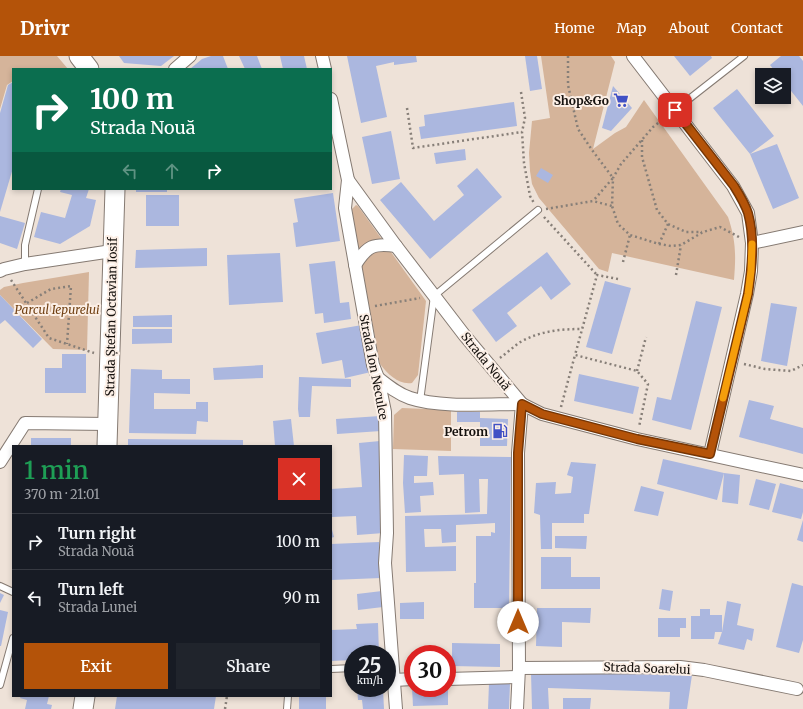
<!DOCTYPE html>
<meta charset="utf-8">
<style>
body{margin:0;font-family:Merriweather,serif;background:#20242c;color:#f1f3f6;height:100vh;display:flex;flex-direction:column;font-size:15px;white-space:nowrap}
*{box-sizing:border-box;margin:0}
p{font-size:13px;color:#9ea1a6}
.icon{flex:none;width:22px;height:22px;fill:none;stroke:currentColor;stroke-width:2;stroke-linecap:round;stroke-linejoin:round}
.map{position:relative;flex:1;overflow:hidden}
.drawer{position:absolute;left:12px;top:389px;width:320px;height:252px;display:flex;flex-direction:column;background:#171b24;border-radius:0px;box-shadow:0 2px 6px #0003}
.drawer>*{flex:none}
.hud{position:absolute;left:12px;top:12px;width:320px;height:122px;border-radius:0px;box-shadow:0 2px 6px #0003;background:#0b6e4f;color:#fff;overflow:hidden}
.controls{position:absolute;left:755px;top:12px;display:grid;gap:8px}
.controls a{display:grid;place-items:center;width:36px;height:36px;border-radius:0px;background:#171b24;box-shadow:0 2px 6px #0003;font-size:20px}
.speed{position:absolute;left:344px;top:589px;display:flex;gap:8px;font-size:20px;font-weight:700;text-align:center}
.speed>*{display:grid;place-content:center;width:52px;height:52px;border-radius:50%;background:#171b24;box-shadow:0 2px 6px #0003;line-height:1}
.speed small{font-size:10px;font-weight:400}
.speed .limit{border:6px solid #d22;background:#fff;color:#111}
.pin{position:absolute;display:grid;place-items:center;width:34px;height:34px;color:#fff;margin:-17px;border-radius:8px;box-shadow:0 2px 6px #0006}
.me{position:absolute;width:44px;margin:-22px;rotate:0deg;stroke-linejoin:round;filter:drop-shadow(0 0 3px #0008)}
.turn{display:flex;align-items:center;gap:14px;height:84px;padding:0 12px;font-size:18px}
.turn .icon{width:52px;height:52px;stroke-width:2.5}
.turn b{display:block;font-size:28px;line-height:34px}
.lanes{display:flex;align-items:center;height:38px;padding:0 12px;background:#0003;justify-content:center;gap:20px;direction:ltr}
.lanes .off{opacity:.35}
.round{display:grid;place-items:center;flex:none;width:42px;height:42px;border-radius:0px;background:#20242c}
.summary{display:flex;align-items:center;justify-content:space-between;height:68px;padding:0 12px}
h1{font-size:24px;font-weight:600;line-height:30px;color:#1e9e55}
.primary-button{display:flex;gap:8px;margin-top:auto;padding:8px 12px}
.primary-button a{flex:1;height:46px;border-radius:0px;background:#b45309;color:#fff;font-size:16px;font-weight:600;line-height:46px;text-align:center}
.primary-button a+a{background:#20242c;color:#f1f3f6}
ul{padding:0;list-style:none}
li{display:flex;align-items:center;gap:12px;height:56px;padding:0 12px;border-top:1px solid #363941}
li div{flex:1}
li b{display:block;font-size:15px}
li em{font-style:normal}
header{display:flex;align-items:center;gap:24px;box-sizing:border-box;height:56px;padding:0 20px;background:#b45309;color:#fff}
header strong{font-size:19px}
nav{display:flex;gap:22px;margin-inline-start:auto;font-size:14px}
.map>svg:first-child{display:block}
</style>
<header>
<strong>Drivr</strong>
<nav><a>Home</a><a>Map</a><a>About</a><a>Contact</a></nav>
</header>
<div class="map">
<svg width="803" height="653" viewBox="0 0 803 653">
<rect width="100%" height="100%" fill="#eee2d8"/>
<!-- green -->
<g fill="#d5b49a">
<polygon points="0,0 57,0 68,13 13,13 13,25 7,29 0,53"/>
<path d="M541 0H611L615 6 593 93 615 77 626 71 644 44 728 161C736 184 736 200 734 224L612 197 608 216 599 213 539 142 532 128 530 115 529 97 532 65 550 62Z"/>
<path d="M356 149 358 150 426 245 418 319 412 327C398 329 388 318 380 308L354 169 352 153Z"/>
<polygon points="89,216 87,294 53,293 0,239 0,234 4,231 23,227"/>
<polygon points="402,352 451,354 451,395 393,393 394,359"/>
</g>
<!-- building -->
<g fill="#abb7df">
<polygon points="119,0 174,0 161,10 124,7"/>
<polygon points="211,0 223,0 228,13 190,13 202,3"/>
<polygon points="239,0 257,0 262,13 245,13"/>
<polygon points="280,0 304,0 307,13 283,13"/>
<polygon points="347,0 416,0 417,6 394,9 394,6 376,10 387,61 361,67"/>
<polygon points="525,0 537,0 542,33 530,35"/>
<polygon points="674,0 711,0 712,2 690,20"/>
<polygon points="781,0 799,0 803,5 803,50 784,26 784,19 778,19 770,9"/>
<polygon points="13,26 13,112 0,156 0,57 8,29"/>
<polygon points="613,30 632,52 611,75 602,72"/>
<polygon points="737,33 774,80 750,98 777,88 799,142 773,153 750,98 713,52"/>
<polygon points="514,46 517,70 421,83 419,71 425,70 424,59"/>
<polygon points="391,75 400,123 372,128 362,81"/>
<polygon points="465,93 466,104 436,108 434,97"/>
<polygon points="477,112 502,141 430,203 380,144 401,126 434,165 464,139 457,130"/>
<polygon points="541,112 553,119 548,127 536,120"/>
<polygon points="61,133 89,133 86,142 96,144 90,170 60,188 34,181 41,156 65,162 72,139 60,136"/>
<rect x="136" y="133" width="31" height="3"/>
<polygon points="333,137 340,185 296,191 293,167 298,166 294,143"/>
<rect x="146" y="139" width="33" height="31"/>
<polygon points="0,160 25,167 17,193 0,187"/>
<polygon points="207,192 207,210 135,212 136,194"/>
<polygon points="547,196 571,228 551,244 541,230 507,257 517,270 496,286 472,254"/>
<polygon points="280,197 283,246 229,249 227,199"/>
<polygon points="335,205 340,247 349,246 351,263 324,267 323,257 315,258 309,208"/>
<polygon points="605,225 631,232 612,298 586,291"/>
<polygon points="0,239 42,283 33,292 5,264 0,268"/>
<polygon points="696,245 722,251 691,374 652,364 657,341 671,344"/>
<polygon points="771,247 797,251 787,310 761,305"/>
<polygon points="172,259 172,271 133,271 133,260"/>
<polygon points="362,269 371,316 345,322 342,304 322,308 316,277"/>
<polygon points="132,273 172,273 172,287 132,288"/>
<polygon points="62,298 86,298 86,337 45,337 45,312 62,312"/>
<polygon points="263,309 263,322 214,324 213,312"/>
<polygon points="131,313 162,314 162,323 190,323 190,338 154,337 154,353 196,353 196,346 208,346 208,366 197,365 196,378 129,377"/>
<polygon points="579,318 639,331 633,358 574,345"/>
<polygon points="299,321 351,323 351,331 312,330 310,361 299,361 298,353"/>
<polygon points="749,344 774,350 770,363 803,372 803,398 739,381"/>
<polygon points="457,356 480,356 480,362 508,363 507,390 480,390 480,366 457,366"/>
<polygon points="380,360 381,375 337,378 336,363"/>
<polygon points="291,363 294,390 275,390 273,365"/>
<rect x="31" y="382" width="40" height="8"/>
<polygon points="128,383 243,384 243,390 128,390"/>
<polygon points="380,385 384,477 357,479 356,460 332,461 331,433 362,431 359,387"/>
<polygon points="404,399 428,400 427,420 414,420 414,427 433,426 434,439 420,440 421,456 405,457 403,427"/>
<polygon points="438,400 511,401 509,552 474,552 474,527 476,527 476,480 491,480 491,476 495,477 495,467 456,469 456,486 442,487 441,473 424,473 425,491 456,490 456,515 406,516 405,460 487,458 488,423 479,423 480,456 465,457 464,418 439,419"/>
<polygon points="663,403 724,417 740,419 738,448 722,446 724,417 717,444 657,428"/>
<polygon points="571,406 596,408 589,458 584,458 584,467 552,467 552,493 541,493 540,459 534,457 536,427 556,426 555,438 571,437 573,421 567,419"/>
<polygon points="756,423 776,428 769,454 749,449"/>
<polygon points="780,427 803,433 803,456 801,463 772,456"/>
<polygon points="641,430 664,436 658,460 634,455"/>
<polygon points="803,464 803,486 797,484"/>
<polygon points="331,470 334,481 331,482"/>
<polygon points="555,480 587,480 586,493 555,492"/>
<polygon points="379,486 381,522 331,524 331,488"/>
<polygon points="541,501 571,501 571,521 600,521 600,533 541,533"/>
<polygon points="792,527 803,530 803,584 799,597 776,591"/>
<polygon points="662,533 673,535 670,555 659,553"/>
<polygon points="382,535 383,551 358,554 357,538"/>
<polygon points="0,537 4,539 0,547"/>
<polygon points="727,545 741,548 737,569 754,573 752,585 747,583 744,594 718,588 722,576 715,576 714,583 691,583 691,560 700,560 700,553 710,553 710,559 722,559 722,576"/>
<polygon points="424,546 424,563 400,563 400,547"/>
<polygon points="537,552 591,552 590,567 562,566 562,591 536,590"/>
<polygon points="0,554 8,556 1,590 0,590"/>
<polygon points="658,562 686,562 686,572 680,572 680,581 658,581"/>
<polygon points="378,567 379,598 353,598 353,604 331,605 331,574 357,573 356,568"/>
<polygon points="452,587 500,588 500,611 452,610"/>
<polygon points="531,617 692,619 687,653 669,653 670,636 548,632 549,653 532,653"/>
<polygon points="489,627 510,628 509,653 488,653"/>
<polygon points="357,632 383,632 384,653 363,653 362,644 358,644"/>
<polygon points="412,632 448,632 448,649 413,650"/>
<polygon points="21,640 49,640 47,648 52,649 51,653 25,653 27,644 20,642"/>
<polygon points="117,640 216,640 214,653 115,653"/>
<rect x="299" y="640" width="27" height="13"/>
<polygon points="563,642 591,642 590,653 563,653"/>
</g>
<g fill="none" stroke-linecap="round" stroke-linejoin="round">
<!-- lane casing -->
<g stroke="#857a72" stroke-width="8">
<g id="lane">
<polyline points="675,54 744,0"/>
<polyline points="25,208 25,189 38,133"/>
<polyline points="420,345 434,240 538,154"/>
<polyline points="0,530 13,536"/>
<polyline points="331,613 353,612"/>
<polyline points="0,629 13,582"/>
<polyline points="287,653 288,640"/>
</g>
</g>
<!-- street casing -->
<g stroke="#857a72" stroke-width="14">
<g id="street">
<polyline points="322,0 325,13"/>
<polyline points="633,0 733,130 748,157 752,187 751,215 747,238 710,398"/>
<polyline points="175,13 190,0"/>
<polyline points="331,43 348,124 345,152 373,309 378,322 385,356 387,477 385,507 396,653"/>
<polyline points="348,124 396,190 465,280 522,348 542,358 637,383 803,419"/>
<polyline points="752,187 803,176"/>
<path d="M355 209C367 190 373 187 396 190"/>
<polyline points="0,215 4,213 25,208 112,195"/>
<path d="M378 322C388 330 398 338 410 342 440 352 489 348 522 348"/>
<polyline points="0,406 25,367 108,368"/>
<polyline points="519,612 680,611 704,614 797,633"/>
<polyline points="447,623 518,621"/>
<polyline points="394,624 413,623"/>
<polyline points="517,653 519,612 518,397 522,348"/>
</g>
</g>
<!-- primary casing -->
<g stroke="#857a72" stroke-width="21">
<g id="primary">
<polyline points="79,0 89,13"/>
<polyline points="107,390 115,133"/>
<polyline points="83,653 85,640"/>
</g>
</g>
<!-- path -->
<g stroke="#877f78" stroke-width="2.5" stroke-dasharray="2 3" stroke-linecap="butt">
<polyline points="568,0 568,29 578,73 592,94 613,122 593,145"/>
<polyline points="521,36 525,62 522,76 524,107 530,140 534,147"/>
<polyline points="407,52 413,92 522,76"/>
<polyline points="666,61 653,71 621,108 613,122 612,150 618,168 630,179 659,188 671,190 681,189 703,176 720,171 739,181"/>
<polyline points="642,84 642,101 657,154 668,168 686,176 702,176"/>
<polyline points="546,153 593,145 612,150"/>
<polyline points="544,161 597,219"/>
<polyline points="659,188 668,168"/>
<polyline points="623,206 630,179"/>
<polyline points="676,219 681,189"/>
<polyline points="618,223 597,219 575,299 637,315 648,328 639,371"/>
<polyline points="11,224 49,282 94,297"/>
<polyline points="27,247 51,233 71,230 67,288"/>
<polyline points="375,250 420,242"/>
<path d="M500 302C507 297 514 290 522 285 541 275 561 273 582 273"/>
<polyline points="744,308 765,313 791,315 803,309"/>
<polyline points="637,315 646,281"/>
<polyline points="561,351 575,299"/>
<polyline points="225,653 227,640"/>
</g>
<!-- lane -->
<use href="#lane" stroke="#fff" stroke-width="6"/>
<!-- street -->
<use href="#street" stroke="#fff" stroke-width="12"/>
<!-- primary -->
<use href="#primary" stroke="#fff" stroke-width="19"/>
</g>
<g fill="none" stroke-linecap="round" stroke-linejoin="round">
<!-- route casing -->
<g stroke="#753606" stroke-width="10">
<path id="route" d="M518 566V397L522 348 542 358 637 383 710 398 748 238C752 211 755 183 748 157 745 148 739 138 734 130L675 54"/>
</g>
<!-- route -->
<use href="#route" stroke="#b45309" stroke-width="7"/>
<!-- slow -->
<polyline stroke="#f59e0b" stroke-width="7" points="723,342 748,238 751,215 752,188"/>
</g>
<!-- icons -->
<defs>
<g id="supermarket-bare" transform="scale(1.2)"><path d="M-6-5.5h2.5l.6 2H6L4.5 2H-2.5L-4.4-4H-6ZM-1.5 3.2a1.3 1.3 0 1 0 .1 0ZM3 3.2a1.3 1.3 0 1 0 .1 0Z" fill="#4151c5" stroke="#fcefe6" stroke-width="2.5" paint-order="stroke"/></g>
<g id="fuel-bare" transform="scale(1.2)"><path d="M-5.5-6h7V0h2V4h1.3V-2.5L3-4.5l.8-.8L6-3V5H2.5V1h-1V6h-7ZM-4.2-4.7v3.2H.2V-4.7Z" fill="#4151c5" stroke="#fcefe6" stroke-width="2.5" paint-order="stroke"/></g>
</defs>
<g fill-rule="evenodd">
<use href="#supermarket-bare" x="621" y="44"/>
<use href="#fuel-bare" x="500" y="375"/>
</g>
<g text-anchor="middle" dominant-baseline="central" stroke-width="4" stroke-linejoin="round" paint-order="stroke">
<!-- poi labels -->
<g font-size="12" font-weight="bold" fill="#15110e" stroke="#fcefe6" text-anchor="end">
<text x="609" y="44">Shop&amp;Go</text>
<text x="488" y="375">Petrom</text>
</g>
<!-- park labels -->
<g font-size="12" font-style="italic" fill="#714113" stroke="#fcefe6">
<text x="57" y="253">Parcul Iepurelui</text>
</g>
<!-- street labels -->
<g font-size="12" fill="#15110e" stroke="#fcefe6">
<text transform="translate(111 261) rotate(-89)">Strada Ștefan Octavian Iosif</text>
<text transform="translate(486 305) rotate(51)">Strada Nouă</text>
<text transform="translate(374 311) rotate(79)">Strada Ion Neculce</text>
<text transform="translate(647 612) rotate(2)">Strada Soarelui</text>
</g>
</g>
</svg>
<div class="controls">
<a><svg class="icon" aria-label="layers" viewBox="0 0 24 24"><path d="M12 4l9 5-9 5-9-5zM3 14l9 5 9-5"/></svg></a>
</div>
<div class="speed"><div>25<small>km/h</small></div><div class="limit">30</div></div>
<div class="pin" style="left:675px;top:54px;background:#d93025"><svg class="icon" aria-label="arrive" viewBox="0 0 24 24"><path d="M6 21V4h12l-3 4 3 4H6"/></svg></div>
<svg class="me" style="left:518px;top:566px" viewBox="-20 -20 40 40"><circle r="19" fill="#fff"/><path d="M0-13L10 11 0 6-10 11z" fill="#b45309"/></svg>
<div class="hud">
<div class="turn"><svg class="icon" aria-label="right" viewBox="0 0 24 24"><path d="M7 20v-9h11M14 6l5 5-5 5"/></svg><div><b>100 m</b>Strada Nouă</div></div>
<div class="lanes"><svg class="icon off" aria-label="left" viewBox="0 0 24 24"><path d="M17 20v-9H6M10 6l-5 5 5 5"/></svg><svg class="icon off" aria-label="ahead" viewBox="0 0 24 24"><path d="M12 20V5M6 11l6-6 6 6"/></svg><svg class="icon" aria-label="right" viewBox="0 0 24 24"><path d="M7 20v-9h11M14 6l5 5-5 5"/></svg></div>
</div>
<section class="drawer">
<div class="summary"><div><h1>1 min</h1><p>370 m · 21:01</p></div><a class="round" style="background:#d93025;color:#fff"><svg class="icon" aria-label="close" viewBox="0 0 24 24"><path d="M6 6l12 12M18 6L6 18"/></svg></a></div>
<ul>
<li><svg class="icon" aria-label="right" viewBox="0 0 24 24"><path d="M7 20v-9h11M14 6l5 5-5 5"/></svg><div><b>Turn right</b><p>Strada Nouă</p></div><em>100 m</em></li>
<li><svg class="icon" aria-label="left" viewBox="0 0 24 24"><path d="M17 20v-9H6M10 6l-5 5 5 5"/></svg><div><b>Turn left</b><p>Strada Lunei</p></div><em>90 m</em></li>
</ul>
<div class="primary-button"><a>Exit</a><a>Share</a></div>
</section>
</div>
